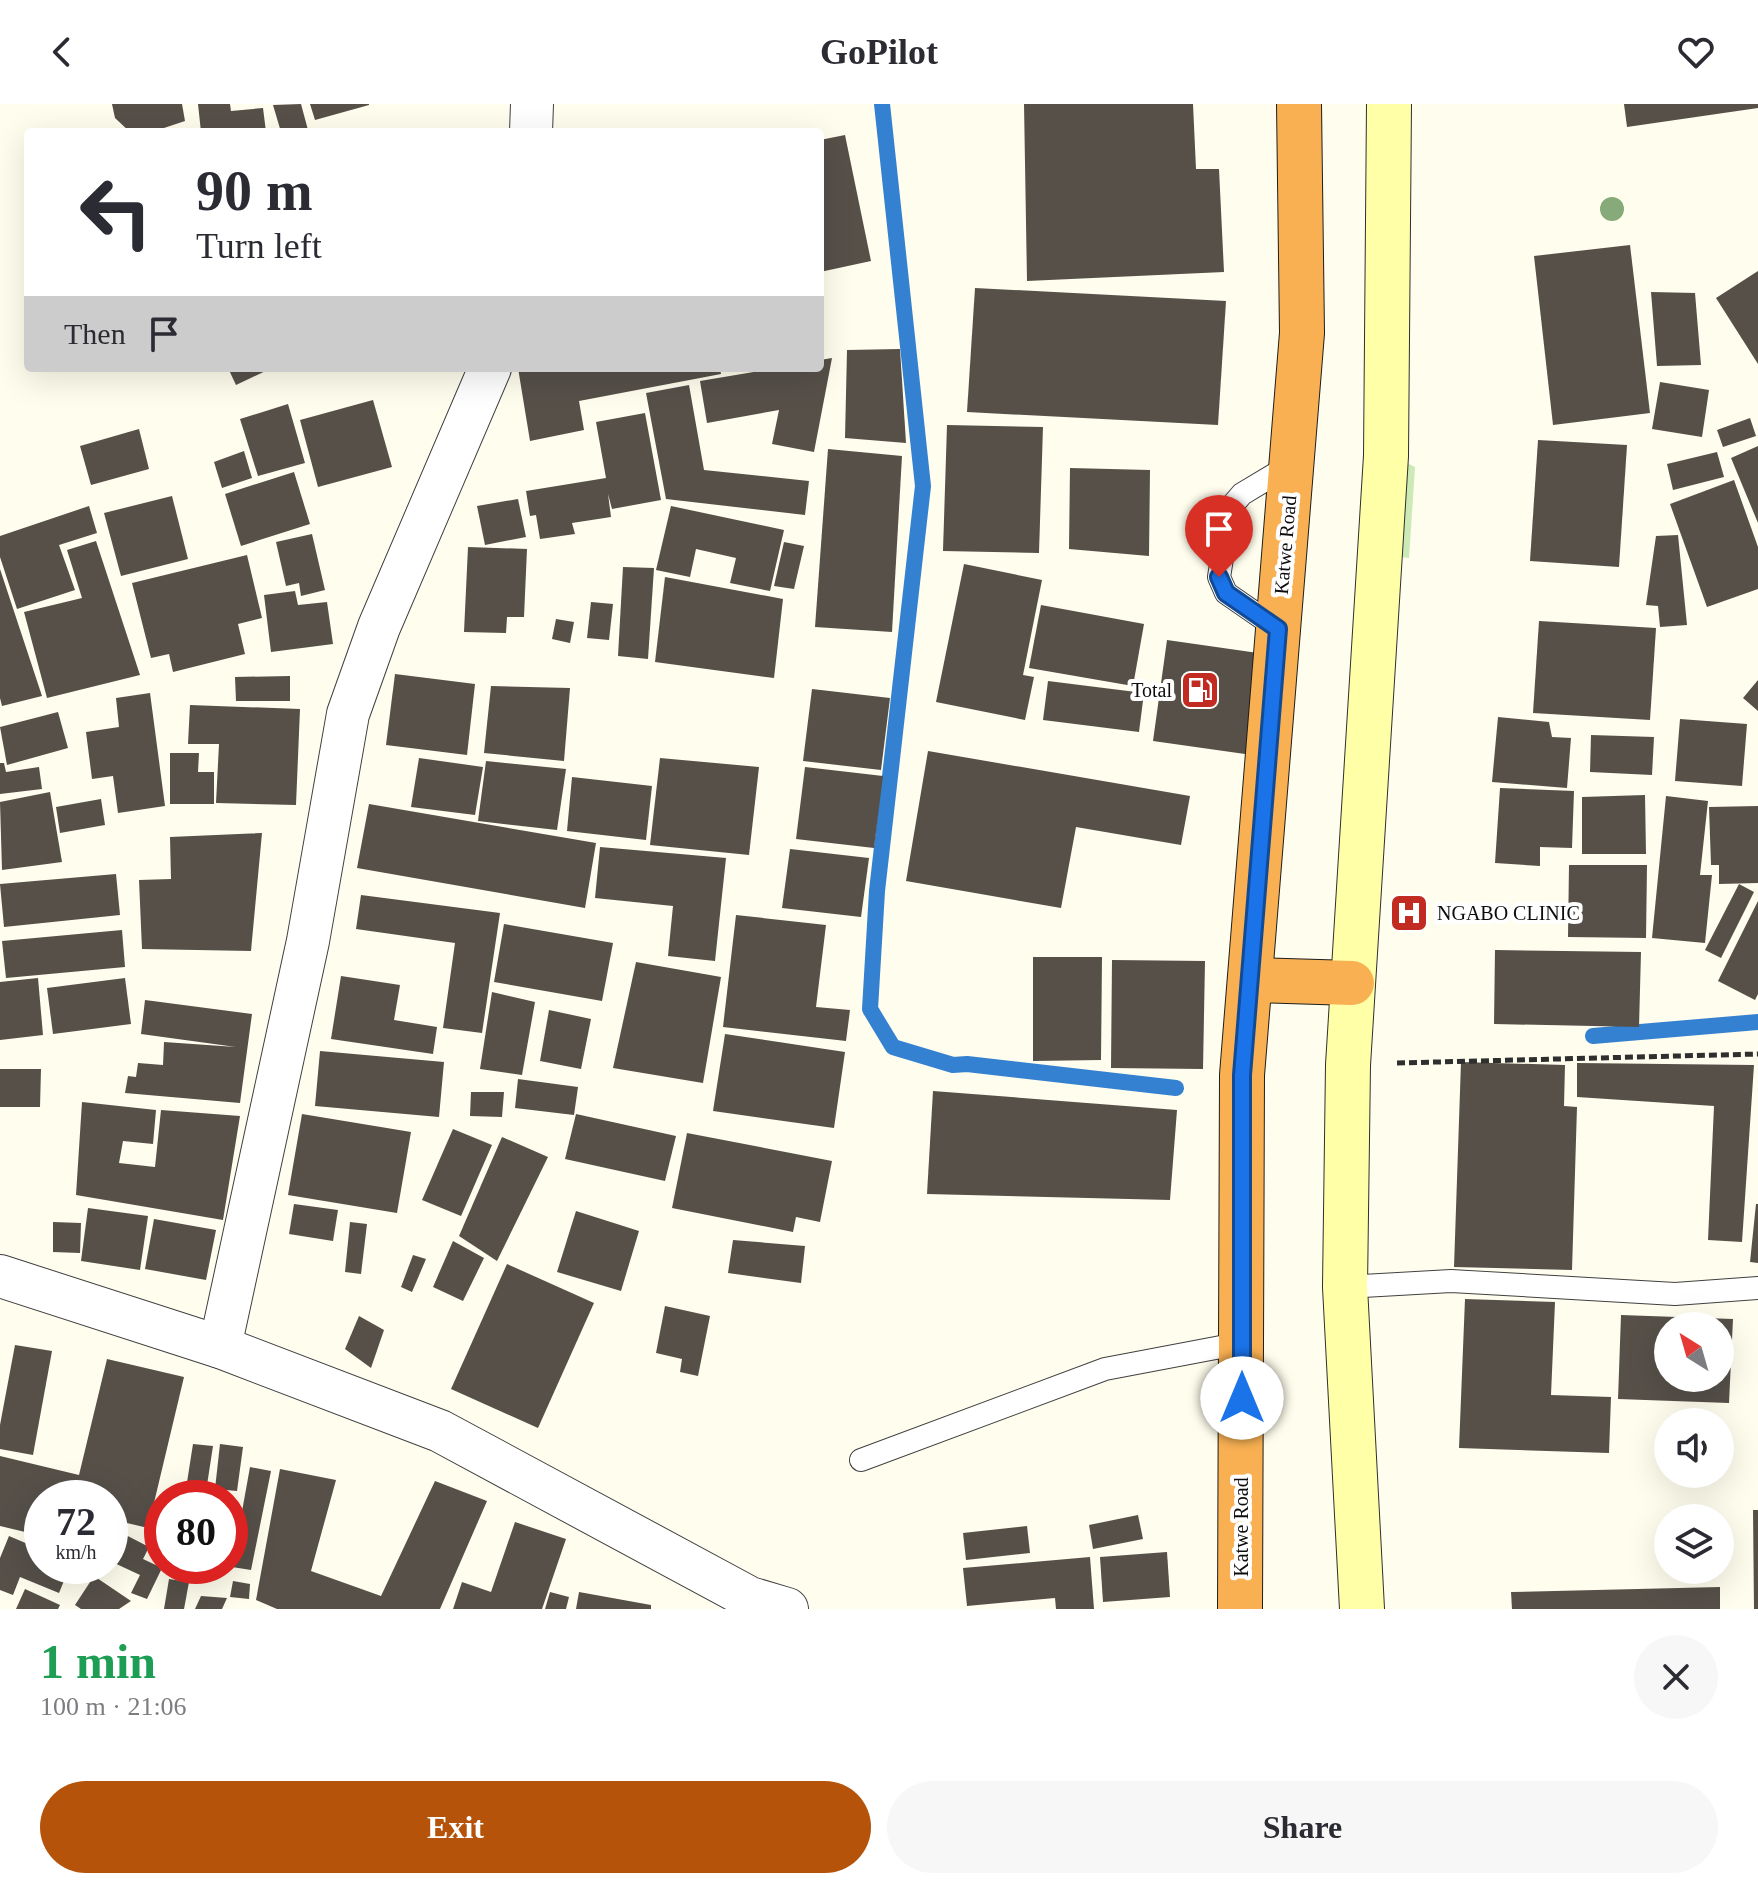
<!DOCTYPE html>
<meta charset="utf-8">
<style>
body{margin:0;font-family:"Times New Roman",serif;background:#f7f7f7;color:#2b2b33;height:100vh;display:flex;flex-direction:column;font-size:30px;white-space:nowrap}
*{box-sizing:border-box;margin:0}
p{font-size:26px;color:#7c7c81}
.icon{flex:none;width:44px;height:44px;fill:none;stroke:currentColor;stroke-width:2;stroke-linecap:round;stroke-linejoin:round}
.map{position:relative;height:1505px;overflow:hidden}
.sheet{display:flex;flex-direction:column;background:#fff;flex:1}
.sheet>*{flex:none}
.top-card{position:absolute;left:24px;top:24px;width:800px;height:244px;border-radius:8px;box-shadow:0 8px 32px #0002;background:#fff;color:#2b2b33;overflow:hidden}
.needle{width:52px;rotate:323deg}
.controls{position:absolute;left:1654px;top:1208px;display:grid;gap:16px}
.controls a{display:grid;place-items:center;width:80px;height:80px;border-radius:50%;background:#fff;box-shadow:0 8px 32px #0002;font-size:40px}
.speed{position:absolute;left:24px;top:1376px;display:flex;gap:16px;font-size:40px;font-weight:700;text-align:center}
.speed>*{display:grid;place-content:center;width:104px;height:104px;border-radius:50%;background:#fff;box-shadow:0 8px 32px #0002;line-height:1}
.speed small{font-size:20px;font-weight:400}
.speed .limit{border:12px solid #d22;background:#fff;color:#111}
.pin{position:absolute;display:grid;place-items:center;width:68px;height:68px;color:#fff;margin:-82px -34px;border-radius:50% 50% 50% 0;rotate:-45deg;box-shadow:0 0 8px #0007}
.pin .icon{rotate:45deg}
.me{position:absolute;width:88px;margin:-44px;rotate:0deg;stroke-linejoin:round;filter:drop-shadow(0 0 6px #0008)}
.turn{display:flex;align-items:center;gap:28px;height:168px;padding:0 40px;font-size:36px}
.turn .icon{width:104px;height:104px;stroke-width:2.5}
.turn b{display:block;font-size:56px;line-height:68px}
.then{display:flex;align-items:center;height:76px;padding:0 40px;background:#0003;gap:16px;font-size:30px}
.round{display:grid;place-items:center;flex:none;width:84px;height:84px;border-radius:42px;background:#f7f7f7}
.headline{display:flex;align-items:center;justify-content:space-between;height:136px;padding:0 40px}
h1{font-size:48px;font-weight:600;line-height:60px;color:#1e9e55}
.primary-button{display:flex;gap:16px;margin-top:auto;padding:16px 40px}
.primary-button a{flex:1;height:92px;border-radius:48px;background:#b45309;color:#fff;font-size:32px;font-weight:600;line-height:92px;text-align:center}
.primary-button a+a{background:#f7f7f7;color:#2b2b33}
header{display:flex;justify-content:space-between;align-items:center;height:104px;padding:0 40px;background:#fff;font-size:36px;font-weight:600}
.map>svg:first-child{display:block}
</style>
<header><svg class="icon" aria-label="back" viewBox="0 0 24 24"><path d="M15 5l-7 7 7 7"/></svg>GoPilot<svg class="icon" aria-label="heart" viewBox="0 0 24 24"><path d="M12 20l-8-8c-3-5 5-10 8-4 3-6 11-1 8 4z"/></svg></header>
<div class="map">
<svg width="1758" height="1505" viewBox="0 0 1758 1505">
<rect width="100%" height="100%" fill="#fffded"/>
<!-- green -->
<polygon fill="#cbeab6" points="1394,353 1415,363 1409,454 1384,451"/>
<g fill="none" stroke-linecap="round" stroke-linejoin="round">
<!-- stream -->
<g stroke="#3581d1" stroke-width="16">
<polyline points="882,0 923,382 877,787 870,905 893,943 953,961 967,960 1176,984"/>
<polyline points="1593,932 1758,918"/>
</g>
</g>
<!-- building -->
<g fill="#565049" fill-rule="evenodd">
<polygon points="112,0 182,0 185,17 152,28 130,28 115,14"/>
<polygon points="198,0 230,0 231,7 263,4 266,28 201,28"/>
<polygon points="301,0 308,26 281,28 273,1"/>
<polygon points="310,0 369,0 369,1 315,16"/>
<polygon points="1024,0 1193,0 1196,65 1219,65 1224,168 1027,177"/>
<polygon points="1624,0 1758,0 1758,4 1627,23"/>
<polygon points="845,31 871,157 820,168 820,36"/>
<polygon points="1630,141 1650,309 1553,321 1534,152"/>
<polygon points="1758,167 1758,260 1716,194"/>
<polygon points="975,184 1226,197 1218,321 967,308"/>
<polygon points="1651,188 1695,189 1701,261 1657,262"/>
<polygon points="900,245 906,339 845,334 847,246"/>
<polygon points="832,254 814,348 772,340 779,306 707,319 700,277 777,264 820,264 820,256"/>
<polygon points="228,264 272,264 236,281"/>
<polygon points="518,264 720,264 721,270 579,297 584,326 530,337"/>
<polygon points="1660,278 1709,286 1702,333 1652,325"/>
<polygon points="689,281 704,366 809,377 805,411 666,395 646,289"/>
<polygon points="373,296 392,363 318,383 300,316"/>
<polygon points="288,300 305,359 258,372 240,315"/>
<polygon points="645,309 661,396 612,405 608,390 611,413 572,419 575,430 540,435 536,411 530,412 526,387 606,374 596,318"/>
<polygon points="1750,314 1756,332 1723,343 1717,326"/>
<polygon points="947,321 1043,323 1039,449 943,447"/>
<polygon points="139,325 149,365 91,381 80,342"/>
<polygon points="1538,336 1627,341 1619,463 1530,457"/>
<polygon points="1758,342 1758,419 1731,354"/>
<polygon points="828,345 902,352 892,528 815,523"/>
<polygon points="244,347 252,374 222,384 214,358"/>
<polygon points="1717,348 1724,373 1673,386 1667,360"/>
<polygon points="1070,364 1150,366 1149,452 1069,445"/>
<polygon points="294,368 310,420 241,442 225,390"/>
<polygon points="1734,376 1758,443 1758,485 1707,503 1670,400"/>
<polygon points="172,392 188,455 121,472 104,409"/>
<polygon points="518,395 526,433 485,441 477,402"/>
<polygon points="89,402 97,429 59,441 75,486 17,505 0,453 0,432"/>
<polygon points="671,402 784,426 770,487 730,479 736,454 696,445 690,473 656,466"/>
<polygon points="312,430 325,486 301,492 299,479 286,482 276,438"/>
<polygon points="1678,431 1687,521 1660,523 1658,502 1646,501 1656,432"/>
<polygon points="96,437 140,571 47,594 24,508 82,494 67,446"/>
<polygon points="784,438 804,442 794,485 774,482"/>
<polygon points="468,443 527,445 524,513 507,513 506,529 464,528"/>
<polygon points="247,451 262,514 238,520 245,550 173,568 169,550 151,554 132,479"/>
<polygon points="964,460 1042,476 1023,571 1034,573 1025,616 936,598"/>
<polygon points="623,463 654,464 648,555 618,552"/>
<polygon points="0,465 42,592 2,602 0,594"/>
<polygon points="665,473 783,495 774,574 655,558"/>
<polygon points="295,487 298,501 327,498 333,540 271,548 264,491"/>
<polygon points="591,498 613,500 609,536 587,534"/>
<polygon points="1041,501 1144,520 1133,582 1029,564"/>
<polygon points="556,515 574,518 570,539 552,535"/>
<polygon points="1539,517 1656,524 1650,616 1533,609"/>
<polygon points="1167,536 1272,551 1252,651 1153,637"/>
<polygon points="395,570 475,580 467,651 386,641"/>
<polygon points="290,572 290,597 236,597 235,573"/>
<polygon points="1758,576 1758,607 1743,594"/>
<polygon points="1048,577 1144,589 1139,628 1043,616"/>
<polygon points="491,582 570,584 564,657 484,649"/>
<polygon points="812,585 890,594 881,666 803,657"/>
<polygon points="150,589 165,702 118,709 113,672 92,675 86,628 119,623 116,594"/>
<polygon points="190,601 300,605 296,701 216,699 219,640 188,640"/>
<polygon points="58,608 68,644 7,661 0,623"/>
<polygon points="1498,613 1549,618 1552,633 1571,634 1567,684 1492,678"/>
<polygon points="1680,615 1747,620 1742,682 1675,677"/>
<polygon points="1591,631 1654,633 1652,671 1590,668"/>
<polygon points="928,647 1190,692 1181,741 1076,723 1061,804 906,777"/>
<polygon points="170,649 199,649 198,668 214,668 214,700 170,700"/>
<polygon points="419,654 483,663 475,711 411,703"/>
<polygon points="660,654 759,663 749,751 650,741"/>
<polygon points="486,657 566,665 557,726 478,717"/>
<polygon points="0,659 4,659 6,668 39,663 42,685 0,690"/>
<polygon points="805,663 883,672 874,744 796,735"/>
<polygon points="572,673 652,682 646,736 567,727"/>
<polygon points="1500,684 1574,687 1572,744 1540,743 1540,762 1495,759"/>
<polygon points="50,688 62,758 2,766 0,698"/>
<polygon points="1645,691 1646,750 1582,750 1582,693"/>
<polygon points="1666,692 1708,697 1700,771 1712,771 1705,839 1652,834"/>
<polygon points="101,695 105,721 60,729 56,703"/>
<polygon points="369,700 596,739 585,804 357,764"/>
<polygon points="1758,702 1758,779 1719,780 1719,761 1711,761 1709,703"/>
<polygon points="262,729 251,847 142,845 139,776 171,775 170,733"/>
<polygon points="600,743 726,754 715,857 668,852 673,802 595,794"/>
<polygon points="790,745 869,754 861,813 782,804"/>
<polygon points="1569,761 1647,761 1646,834 1568,833"/>
<polygon points="116,770 120,811 4,823 0,780"/>
<polygon points="1739,780 1754,788 1721,854 1705,846"/>
<polygon points="361,791 500,809 482,929 443,924 455,839 356,825"/>
<polygon points="1758,797 1758,890 1755,896 1718,877"/>
<polygon points="736,811 826,821 816,903 850,906 846,937 723,923"/>
<polygon points="504,820 613,839 602,897 494,878"/>
<polygon points="122,826 125,863 6,874 2,837"/>
<polygon points="1495,846 1641,848 1639,923 1494,920"/>
<polygon points="1033,853 1102,853 1101,956 1033,957"/>
<polygon points="1112,856 1205,857 1203,965 1111,964"/>
<polygon points="636,858 721,873 703,979 613,964"/>
<polygon points="341,872 400,881 394,916 437,923 433,950 331,935"/>
<polygon points="38,874 43,931 0,936 0,878"/>
<polygon points="125,874 131,920 53,930 47,884"/>
<polygon points="492,888 535,898 522,971 480,965"/>
<polygon points="145,896 252,910 240,999 125,989 128,972 136,973 138,959 163,961 164,938 236,943 141,930"/>
<polygon points="549,906 591,915 581,965 540,957"/>
<polygon points="725,930 845,948 834,1024 713,1007"/>
<polygon points="320,947 444,958 439,1013 315,1002"/>
<polygon points="1461,958 1565,961 1564,1002 1577,1003 1572,1166 1454,1163"/>
<polygon points="1577,959 1754,961 1742,1138 1708,1136 1714,1002 1577,993"/>
<polygon points="0,965 41,965 40,1003 0,1003"/>
<polygon points="518,975 578,983 574,1011 515,1004"/>
<polygon points="933,987 1177,1006 1170,1096 927,1090"/>
<polygon points="471,988 504,988 502,1013 470,1012"/>
<polygon points="82,998 156,1006 153,1040 123,1037 119,1059 155,1063 161,1006 240,1012 223,1116 76,1091"/>
<polygon points="302,1010 411,1028 397,1109 288,1091"/>
<polygon points="576,1010 676,1032 665,1077 565,1055"/>
<polygon points="453,1025 492,1041 461,1112 422,1096"/>
<polygon points="687,1029 832,1057 820,1118 796,1113 793,1128 672,1104"/>
<polygon points="502,1033 548,1053 497,1157 459,1132"/>
<polygon points="294,1100 338,1106 333,1137 289,1130"/>
<polygon points="1756,1100 1758,1100 1758,1159 1750,1158"/>
<polygon points="88,1104 148,1112 140,1166 81,1157"/>
<polygon points="576,1107 639,1127 621,1187 557,1168"/>
<polygon points="154,1115 216,1126 206,1176 145,1165"/>
<polygon points="53,1118 81,1119 80,1149 53,1148"/>
<polygon points="350,1118 367,1120 361,1170 345,1168"/>
<polygon points="733,1136 805,1142 801,1179 728,1169"/>
<polygon points="453,1137 484,1154 463,1197 433,1183"/>
<polygon points="413,1151 426,1155 412,1188 401,1183"/>
<polygon points="507,1160 594,1199 538,1324 451,1285"/>
<polygon points="1465,1195 1555,1198 1551,1291 1611,1293 1609,1349 1459,1344"/>
<polygon points="665,1202 710,1212 698,1272 680,1268 682,1255 656,1249"/>
<path d="M1621 1211 1733 1215 1729 1299 1618 1295ZM1668 1222H1720V1274H1668Z"/>
<polygon points="359,1212 384,1226 371,1264 345,1245"/>
<polygon points="15,1241 52,1247 33,1351 0,1345 0,1321"/>
<polygon points="107,1255 184,1273 148,1424 110,1415 110,1394 42,1394 42,1432 0,1422 0,1352 79,1371"/>
<polygon points="193,1340 213,1342 205,1394 185,1391"/>
<polygon points="220,1340 243,1343 237,1387 215,1385"/>
<polygon points="250,1363 271,1367 251,1466 232,1463"/>
<polygon points="280,1365 336,1376 311,1467 381,1492 435,1377 487,1397 440,1505 277,1505 256,1496"/>
<polygon points="1753,1406 1758,1406 1758,1505 1754,1505"/>
<polygon points="1138,1411 1143,1435 1093,1445 1089,1421"/>
<polygon points="515,1418 566,1435 542,1505 453,1505 462,1478 491,1488"/>
<polygon points="1027,1422 1030,1449 966,1456 963,1429"/>
<polygon points="122,1429 149,1443 143,1455 162,1464 147,1495 131,1489 140,1471 110,1457"/>
<polygon points="9,1432 42,1446 42,1462 70,1462 59,1489 20,1473 13,1491 0,1486 0,1454"/>
<polygon points="1167,1448 1170,1493 1103,1498 1100,1453"/>
<polygon points="1090,1453 1094,1505 1056,1505 1055,1494 967,1502 963,1464"/>
<polygon points="94,1472 131,1497 119,1505 81,1505 75,1501"/>
<polygon points="169,1475 189,1478 184,1505 164,1505"/>
<polygon points="233,1477 250,1480 249,1495 230,1493"/>
<polygon points="1720,1483 1720,1505 1512,1505 1511,1488"/>
<polygon points="25,1485 60,1501 58,1505 16,1505"/>
<polygon points="550,1488 569,1493 566,1505 545,1505"/>
<polygon points="579,1488 651,1501 651,1505 576,1505"/>
<polygon points="201,1492 227,1494 222,1505 195,1505"/>
</g>
<g fill="none" stroke-linecap="round" stroke-linejoin="round">
<!-- lane casing -->
<g stroke="#404040" stroke-width="24">
<g id="lane">
<polyline points="1278,525 1226,489 1219,473 1230,404 1242,390 1292,360"/>
<polyline points="1345,1183 1451,1177 1675,1190 1758,1184"/>
<polyline points="861,1356 1105,1265 1242,1239"/>
</g>
</g>
<!-- street casing -->
<g stroke="#404040" stroke-width="44">
<g id="street">
<polyline points="531,28 532,0"/>
<polyline points="0,1172 220,1243 440,1327 750,1494 787,1505"/>
<polyline points="220,1243 308,837 348,610 379,523 490,264"/>
</g>
</g>
<!-- secondary casing -->
<g stroke="#2f2f2f" stroke-width="46">
<polyline id="secondary" points="1362,1505 1345,1183 1348,961 1386,352 1389,0"/>
</g>
<!-- highway casing -->
<g stroke="#1e1e1e" stroke-width="46">
<g id="highway">
<polyline points="1250,876 1352,879"/>
<polyline points="1240,1505 1242,971 1302,229 1299,0"/>
</g>
</g>
<!-- path -->
<polyline stroke="#2f2f2f" stroke-width="5" stroke-dasharray="8 4" stroke-linecap="butt" points="1397,959 1758,950"/>
<!-- lane -->
<use href="#lane" stroke="#fff" stroke-width="22"/>
<!-- street -->
<use href="#street" stroke="#fff" stroke-width="42"/>
<!-- secondary -->
<use href="#secondary" stroke="#ffffa8" stroke-width="44"/>
<!-- highway -->
<use href="#highway" stroke="#f8b052" stroke-width="44"/>
</g>
<!-- trees -->
<circle fill="#86aa7a" cx="1612" cy="105" r="12"/>
<g fill="none" stroke-linecap="round" stroke-linejoin="round">
<!-- route casing -->
<g stroke="#114b97" stroke-width="20">
<polyline id="route" points="1219,473 1226,489 1278,525 1242,971 1242,1294"/>
</g>
<!-- route -->
<use href="#route" stroke="#1a73e8" stroke-width="14"/>
</g>
<!-- icons -->
<defs>
<g id="fuel-square" transform="scale(2)"><rect x="-9" y="-9" width="18" height="18" rx="4" fill="#c12b21" stroke="#fff"/><path d="M-5.5-6h7V0h2V4h1.3V-2.5L3-4.5l.8-.8L6-3V5H2.5V1h-1V6h-7ZM-4.2-4.7v3.2H.2V-4.7Z" fill="#fff"/></g>
<g id="hospital-square" transform="scale(2)"><rect x="-9" y="-9" width="18" height="18" rx="4" fill="#c12b21" stroke="#fff"/><path d="M-5-5h3v3.5h4V-5h3V5h-3V1.5h-4V5h-3Z" fill="#fff"/></g>
</defs>
<g fill-rule="evenodd">
<use href="#fuel-square" x="1200" y="586"/>
<use href="#hospital-square" x="1409" y="809"/>
</g>
<g text-anchor="middle" dominant-baseline="central" stroke-width="8" stroke-linejoin="round" paint-order="stroke">
<!-- street labels -->
<g font-size="20" fill="#0d0d0d" stroke="#fff">
<text transform="translate(1285 441) rotate(-85)">Katwe Road</text>
<text transform="translate(1241 1423) rotate(-90)">Katwe Road</text>
</g>
<!-- poi labels -->
<g font-size="20" fill="#0d0d0d" stroke="#fff" text-anchor="end">
<text x="1172" y="586">Total</text>
<text x="1437" y="809" text-anchor="start">NGABO CLINIC</text>
</g>
</g>
</svg>
<div class="controls">
<a><svg class="needle" viewBox="-14 -14 28 28"><path d="M0-13l5 13h-10z" fill="#e53935"/><path d="M0 13l5-13h-10z" fill="#7c7c81"/></svg></a>
<a><svg class="icon" aria-label="sound" viewBox="0 0 24 24"><path d="M4 9h4l5-4v14l-5-4H4zM17 9q2 3 0 6"/></svg></a>
<a><svg class="icon" aria-label="layers" viewBox="0 0 24 24"><path d="M12 4l9 5-9 5-9-5zM3 14l9 5 9-5"/></svg></a>
</div>
<div class="speed"><div>72<small>km/h</small></div><div class="limit">80</div></div>
<div class="pin" style="left:1219px;top:473px;background:#d93025"><svg class="icon" aria-label="arrive" viewBox="0 0 24 24"><path d="M6 21V4h12l-3 4 3 4H6"/></svg></div>
<svg class="me" style="left:1242px;top:1294px" viewBox="-20 -20 40 40"><circle r="19" fill="#fff"/><path d="M0-13L10 11 0 6-10 11z" fill="#1a73e8"/></svg>
<div class="top-card">
<div class="turn"><svg class="icon" aria-label="left" viewBox="0 0 24 24"><path d="M17 20v-9H6M10 6l-5 5 5 5"/></svg><div><b>90 m</b>Turn left</div></div>
<div class="then">Then<svg class="icon" aria-label="arrive" viewBox="0 0 24 24"><path d="M6 21V4h12l-3 4 3 4H6"/></svg></div>
</div>
</div>
<section class="sheet">
<div class="headline"><div><h1>1 min</h1><p>100 m · 21:06</p></div><a class="round"><svg class="icon" aria-label="close" viewBox="0 0 24 24"><path d="M6 6l12 12M18 6L6 18"/></svg></a></div>
<div class="primary-button"><a>Exit</a><a>Share</a></div>
</section>
